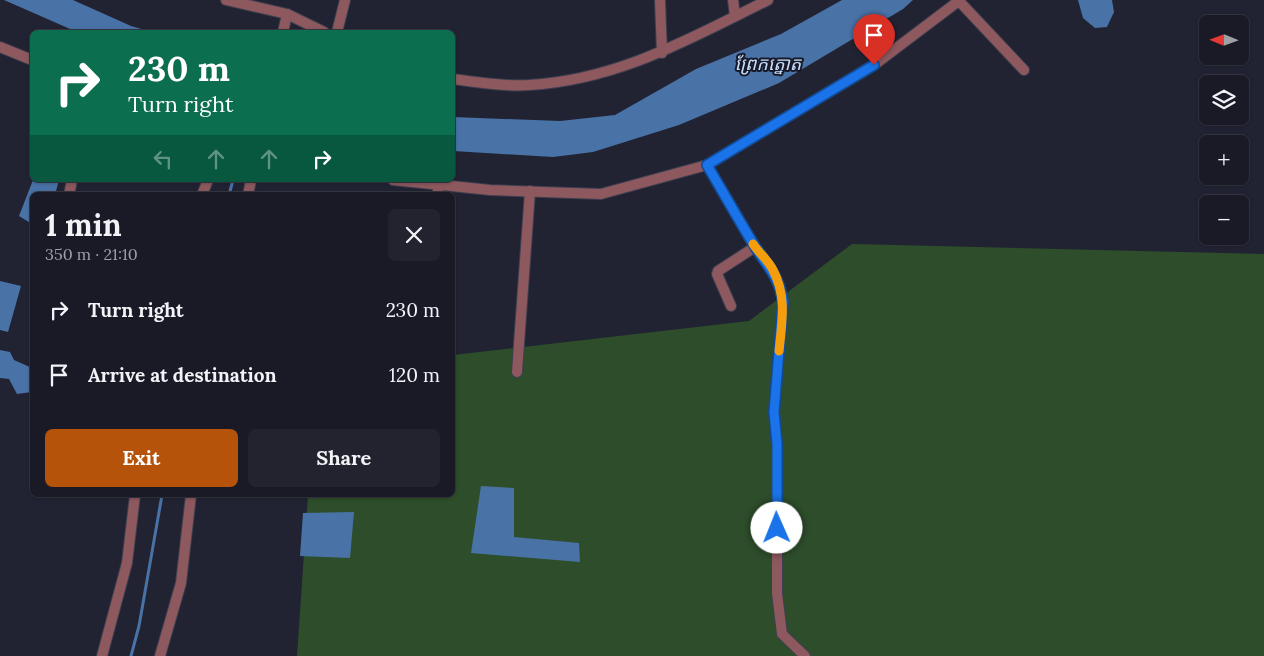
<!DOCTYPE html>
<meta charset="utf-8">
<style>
body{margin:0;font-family:Lora,"Noto Sans Khmer",serif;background:#22232e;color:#f1f3f6;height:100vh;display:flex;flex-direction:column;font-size:19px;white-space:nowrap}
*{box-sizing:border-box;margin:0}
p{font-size:16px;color:#9fa1a7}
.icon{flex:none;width:28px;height:28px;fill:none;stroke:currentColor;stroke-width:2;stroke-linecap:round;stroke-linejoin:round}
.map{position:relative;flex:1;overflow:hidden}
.details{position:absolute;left:30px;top:192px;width:425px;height:305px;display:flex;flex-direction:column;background:#191a26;border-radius:8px;box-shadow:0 1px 4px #0004,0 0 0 1px #373843}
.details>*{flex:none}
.banner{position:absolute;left:30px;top:30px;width:425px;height:152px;border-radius:8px;box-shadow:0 1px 4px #0004,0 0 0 1px #373843;background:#0b6e4f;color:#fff;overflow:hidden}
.needle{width:32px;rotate:271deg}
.tools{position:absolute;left:1199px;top:15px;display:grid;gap:10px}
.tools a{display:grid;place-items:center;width:50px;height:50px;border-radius:8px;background:#191a26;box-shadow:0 1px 4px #0004,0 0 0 1px #373843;font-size:25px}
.pin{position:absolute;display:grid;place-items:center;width:42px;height:42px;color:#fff;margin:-51px -21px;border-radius:50% 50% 50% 0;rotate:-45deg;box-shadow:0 0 5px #0007}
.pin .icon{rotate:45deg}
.me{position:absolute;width:55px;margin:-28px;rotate:359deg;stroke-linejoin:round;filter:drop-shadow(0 0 4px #0008)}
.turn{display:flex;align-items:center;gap:18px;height:105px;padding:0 15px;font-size:22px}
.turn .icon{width:65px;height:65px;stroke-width:2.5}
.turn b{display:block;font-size:35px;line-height:42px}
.lanes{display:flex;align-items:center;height:48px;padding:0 15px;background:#0003;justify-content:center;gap:25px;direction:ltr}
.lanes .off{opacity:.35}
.round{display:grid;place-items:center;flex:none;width:52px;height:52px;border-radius:8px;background:#22232e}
.headline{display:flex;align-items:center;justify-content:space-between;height:85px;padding:0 15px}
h1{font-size:30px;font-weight:700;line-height:38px}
.primary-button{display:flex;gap:10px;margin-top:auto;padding:10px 15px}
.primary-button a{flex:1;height:58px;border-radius:8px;background:#b45309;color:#fff;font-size:20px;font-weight:700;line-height:58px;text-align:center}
.primary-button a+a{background:#22232e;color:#f1f3f6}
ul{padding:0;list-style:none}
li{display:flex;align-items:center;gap:15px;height:65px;padding:0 15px}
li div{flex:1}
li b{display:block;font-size:19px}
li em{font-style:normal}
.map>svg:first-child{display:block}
</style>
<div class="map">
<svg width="1264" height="656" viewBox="0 0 1264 656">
<rect width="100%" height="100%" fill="#212333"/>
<!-- green -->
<polygon fill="#2e4e2b" points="852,244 1264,254 1264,656 297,656 308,495 452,495 453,355 749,321"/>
<!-- water -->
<g fill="#4972a6">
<polygon points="4,0 73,0 131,26 152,32 77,32"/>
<polygon points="842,0 913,0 903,9 779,83 679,125 593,152 553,157 453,151 453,117 560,121 615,115 696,69 781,34"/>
<polygon points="1078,0 1112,0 1114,12 1107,27 1095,28 1083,18"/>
<polygon points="33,180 59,180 55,195 32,195 32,224 19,216"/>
<polygon points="0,281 21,286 8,332 0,330"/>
<polygon points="0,350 10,352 14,360 32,368 32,392 17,394 9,379 0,378"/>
<polygon points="481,486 514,488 514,537 579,543 580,562 471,553"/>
<polygon points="354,512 350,558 300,556 303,513"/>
</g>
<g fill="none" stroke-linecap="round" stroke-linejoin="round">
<!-- stream -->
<g stroke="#4972a6" stroke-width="3">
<polyline points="229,195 233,180"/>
<polyline points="131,656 139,626 162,495"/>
</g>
<!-- minor casing -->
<g stroke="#3d3f4e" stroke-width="12">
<g id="minor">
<polyline points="226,0 287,14 324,32"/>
<polyline points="660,0 662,53"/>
<polyline points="733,0 735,16"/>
<polyline points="959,1 1024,70"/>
<polyline points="283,32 287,14"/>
<polyline points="337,32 345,0"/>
<polyline points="0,47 32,60"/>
<path d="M452 79C477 82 504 87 529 85 618 80 689 39 768 0"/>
<polyline points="707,165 755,247 718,271 717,274 731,306"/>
<polyline points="393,180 490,190 601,194 707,165 874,65 960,0"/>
<polyline points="69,195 72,180"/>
<polyline points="202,195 208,180"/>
<polyline points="248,195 251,180"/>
<polyline points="437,195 439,185"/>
<path d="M755 247C769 265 780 279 783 302L774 412 777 444V593L782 634 805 656"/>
<polyline points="517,372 530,191"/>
<polyline points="102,656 127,563 135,495"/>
<polyline points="160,656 181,583 191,495"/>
</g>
</g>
<!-- minor -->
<use href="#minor" stroke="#8d585e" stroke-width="10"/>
</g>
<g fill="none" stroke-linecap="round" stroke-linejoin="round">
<!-- route casing -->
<g stroke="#114b97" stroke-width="12">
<path id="route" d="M777 528V444L774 412 783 302C779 276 767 266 754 245 738 219 723 192 707 165L874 65"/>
</g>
<!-- route -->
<use href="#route" stroke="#1a73e8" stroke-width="9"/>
<!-- slow -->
<path stroke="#f59e0b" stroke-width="9" d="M753 244C759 253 768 260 773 270 787 296 782 323 779 351"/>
</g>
<g text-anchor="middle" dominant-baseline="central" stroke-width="4" stroke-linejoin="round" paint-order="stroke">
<!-- water labels -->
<g font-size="18" font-style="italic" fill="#c6defd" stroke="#181928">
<text x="768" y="63">ព្រែកត្នោត</text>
</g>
</g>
</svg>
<div class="tools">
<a><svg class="needle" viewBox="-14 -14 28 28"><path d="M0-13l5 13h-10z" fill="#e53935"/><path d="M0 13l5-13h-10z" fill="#9fa1a7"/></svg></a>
<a><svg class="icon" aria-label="layers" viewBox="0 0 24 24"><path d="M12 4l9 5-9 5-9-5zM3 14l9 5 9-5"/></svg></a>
<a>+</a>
<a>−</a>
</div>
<div class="pin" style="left:874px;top:65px;background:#d93025"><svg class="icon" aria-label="arrive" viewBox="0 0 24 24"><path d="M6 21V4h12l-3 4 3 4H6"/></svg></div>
<svg class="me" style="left:777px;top:528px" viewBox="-20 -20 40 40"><circle r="19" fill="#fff"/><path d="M0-13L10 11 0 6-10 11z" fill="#1a73e8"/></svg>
<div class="banner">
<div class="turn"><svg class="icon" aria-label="right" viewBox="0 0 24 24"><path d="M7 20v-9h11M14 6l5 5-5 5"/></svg><div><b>230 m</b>Turn right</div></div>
<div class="lanes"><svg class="icon off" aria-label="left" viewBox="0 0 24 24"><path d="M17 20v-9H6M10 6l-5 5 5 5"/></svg><svg class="icon off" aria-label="ahead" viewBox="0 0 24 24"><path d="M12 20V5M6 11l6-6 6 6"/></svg><svg class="icon off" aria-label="ahead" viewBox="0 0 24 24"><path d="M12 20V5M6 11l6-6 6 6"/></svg><svg class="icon" aria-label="right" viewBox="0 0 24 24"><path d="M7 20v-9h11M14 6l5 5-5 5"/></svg></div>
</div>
<section class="details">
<div class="headline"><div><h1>1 min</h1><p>350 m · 21:10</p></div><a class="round"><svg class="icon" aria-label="close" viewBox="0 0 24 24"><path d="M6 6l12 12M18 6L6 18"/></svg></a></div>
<ul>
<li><svg class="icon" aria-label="right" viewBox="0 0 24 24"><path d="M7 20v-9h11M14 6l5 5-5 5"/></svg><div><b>Turn right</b></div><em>230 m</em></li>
<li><svg class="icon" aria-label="arrive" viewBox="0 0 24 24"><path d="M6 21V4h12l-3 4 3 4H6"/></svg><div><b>Arrive at destination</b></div><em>120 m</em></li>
</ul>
<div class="primary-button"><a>Exit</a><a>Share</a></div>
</section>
</div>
